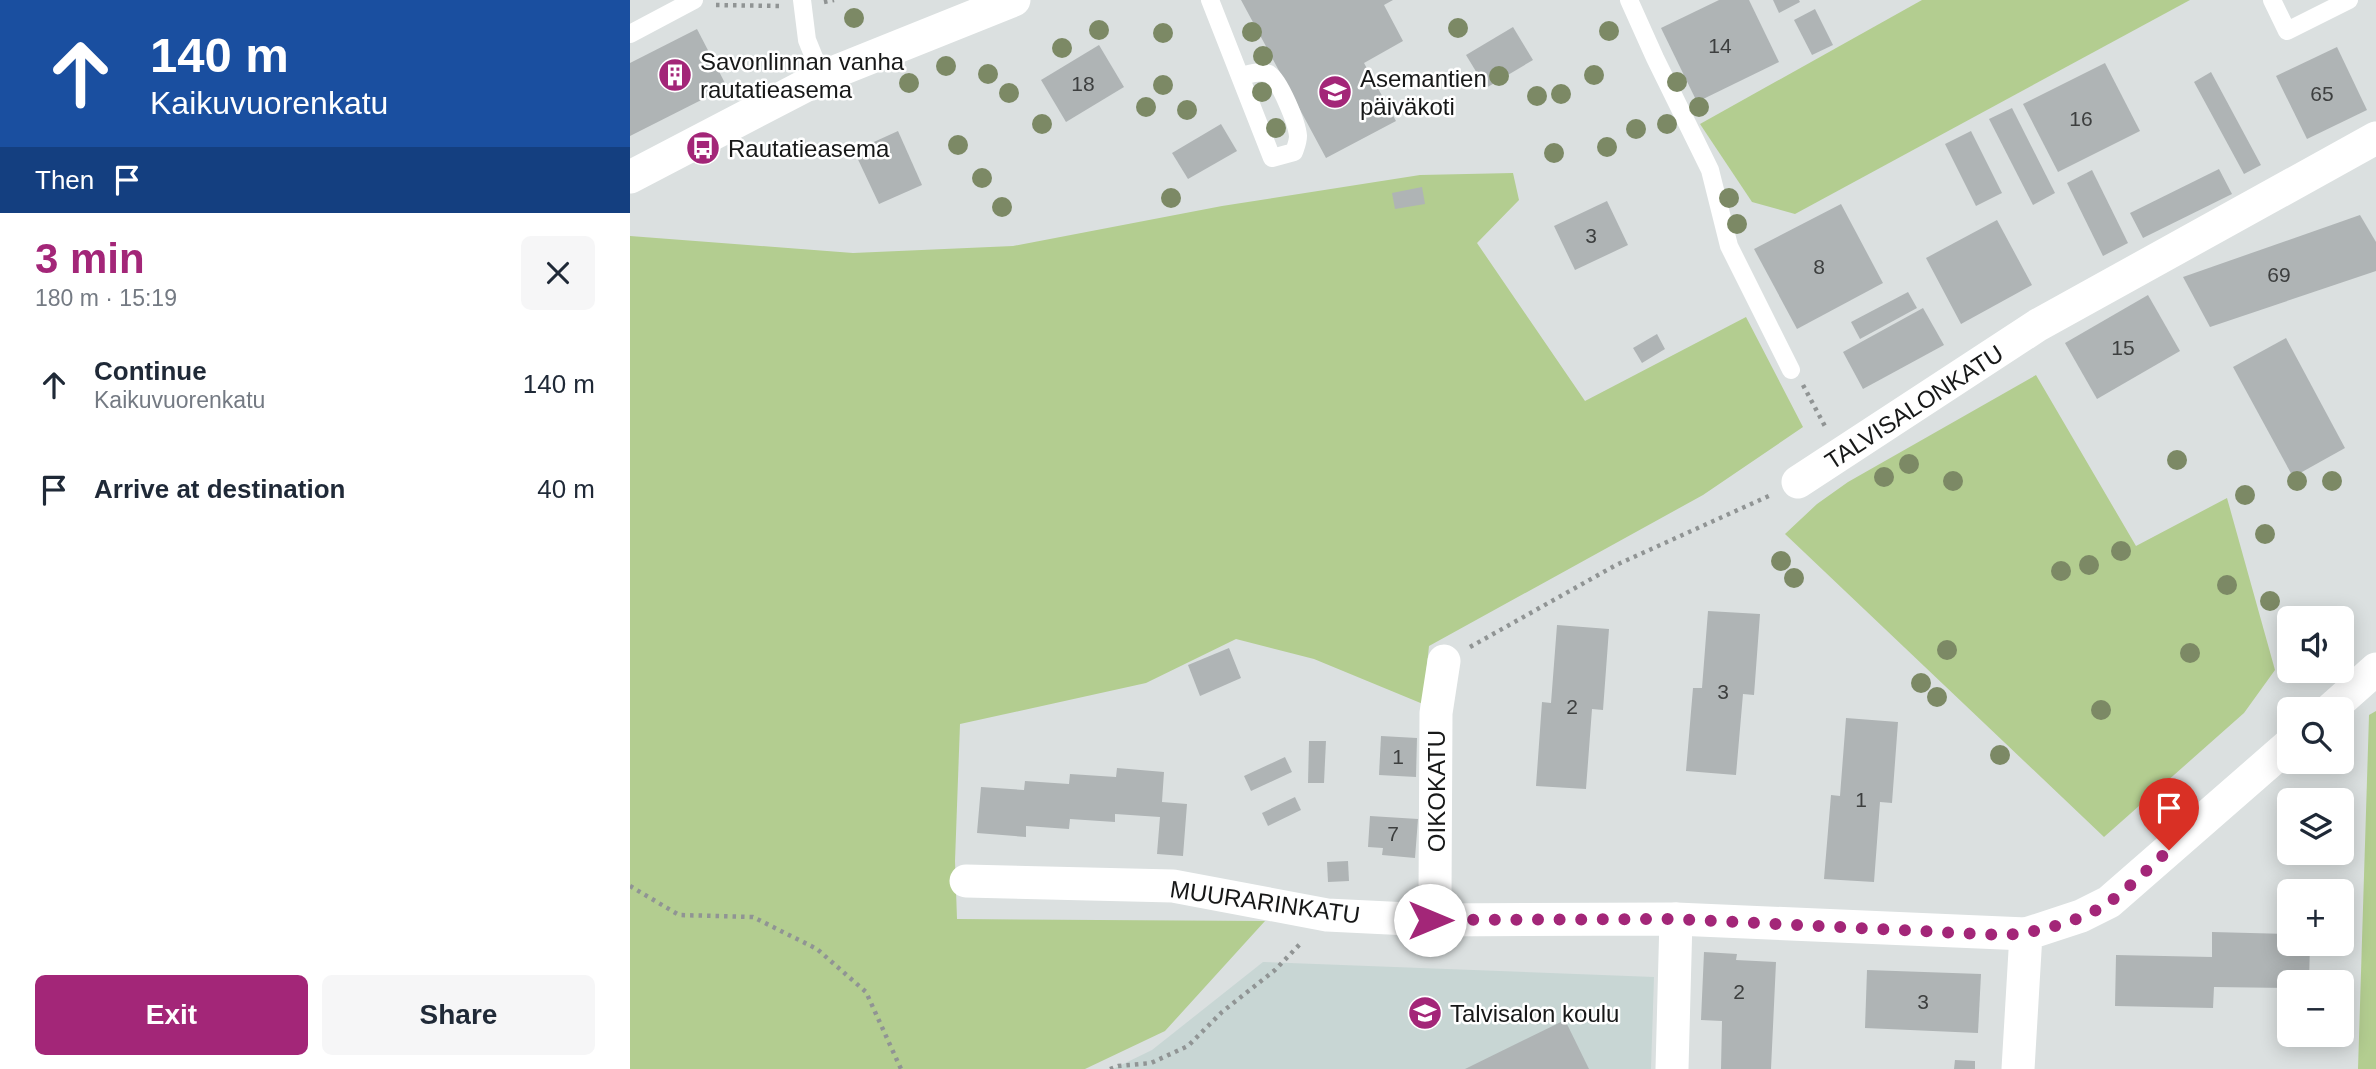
<!DOCTYPE html>
<meta charset="utf-8">
<style>
body{margin:0;font-family:Helvetica,sans-serif;background:#f6f6f7;color:#1f2937;height:100vh;display:flex;flex-direction:column;font-size:26px;white-space:nowrap}
*{box-sizing:border-box;margin:0}
p{font-size:23px;color:#747a83}
.icon{flex:none;width:38px;height:38px;fill:none;stroke:currentColor;stroke-width:2;stroke-linecap:round;stroke-linejoin:round}
.map{position:relative;flex:1;overflow:hidden}
.details{display:flex;flex-direction:column;background:#fff;width:630px}
.details>*{flex:none}
.banner{background:#1a4fa0;color:#fff;overflow:hidden}
.fabs{position:absolute;left:1647px;top:606px;display:grid;gap:14px}
.fabs a{display:grid;place-items:center;width:77px;height:77px;border-radius:10px;background:#fff;box-shadow:0 4px 18px #0003;font-size:35px}
.pin{position:absolute;display:grid;place-items:center;width:60px;height:60px;color:#fff;margin:-72px -30px;border-radius:50% 50% 50% 0;rotate:-45deg;box-shadow:0 0 7px #0007}
.pin .icon{rotate:45deg}
.me{position:absolute;width:77px;margin:-38px;rotate:90deg;stroke-linejoin:round;filter:drop-shadow(0 0 5px #0008)}
.turn{display:flex;align-items:center;gap:24px;height:147px;padding:0 35px;font-size:32px}
.turn .icon{width:91px;height:91px;stroke-width:2.5}
.turn b{display:block;font-size:49px;line-height:60px}
.then{display:flex;align-items:center;height:66px;padding:0 35px;background:#0003;gap:14px;font-size:26px}
.round{display:grid;place-items:center;flex:none;width:74px;height:74px;border-radius:10px;background:#f6f6f7}
.head{display:flex;align-items:center;justify-content:space-between;height:119px;padding:0 35px}
h1{font-size:42px;font-weight:800;line-height:52px;color:#a32678}
.action{display:flex;gap:14px;margin-top:auto;padding:14px 35px}
.action a{flex:1;height:80px;border-radius:10px;background:#a32678;color:#fff;font-size:28px;font-weight:800;line-height:80px;text-align:center}
.action a+a{background:#f6f6f7;color:#1f2937}
ul{padding:0;list-style:none}
li{display:flex;align-items:center;gap:21px;height:105px;padding:0 35px}
li div{flex:1}
li b{display:block;font-size:26px}
li em{font-style:normal}
main{display:flex;flex:1;min-height:0}
.map>svg:first-child{display:block}
</style>
<main>
<section class="details">
<div class="banner">
<div class="turn"><svg class="icon" aria-label="ahead" viewBox="0 0 24 24"><path d="M12 20V5M6 11l6-6 6 6"/></svg><div><b>140 m</b>Kaikuvuorenkatu</div></div>
<div class="then">Then<svg class="icon" aria-label="arrive" viewBox="0 0 24 24"><path d="M6 21V4h12l-3 4 3 4H6"/></svg></div>
</div>
<div class="head"><div><h1>3 min</h1><p>180 m · 15:19</p></div><a class="round"><svg class="icon" aria-label="close" viewBox="0 0 24 24"><path d="M6 6l12 12M18 6L6 18"/></svg></a></div>
<ul>
<li><svg class="icon" aria-label="ahead" viewBox="0 0 24 24"><path d="M12 20V5M6 11l6-6 6 6"/></svg><div><b>Continue</b><p>Kaikuvuorenkatu</p></div><em>140 m</em></li>
<li><svg class="icon" aria-label="arrive" viewBox="0 0 24 24"><path d="M6 21V4h12l-3 4 3 4H6"/></svg><div><b>Arrive at destination</b></div><em>40 m</em></li>
</ul>
<div class="action"><a>Exit</a><a>Share</a></div>
</section>
<div class="map">
<svg width="1746" height="1069" viewBox="0 0 1746 1069">
<rect width="100%" height="100%" fill="#dbe0e0"/>
<!-- built -->
<polygon fill="#c8d6d4" points="633,962 1024,977 1021,1069 483,1069 522,1050"/>
<!-- green -->
<g fill="#b3cd90">
<polygon points="1292,0 1560,0 1165,214 1122,202 1070,124"/>
<polygon points="883,173 889,200 847,243 955,401 1116,317 1173,427 1073,495 799,646 793,704 684,659 606,639 516,683 330,724 325,861 327,919 635,921 535,1031 455,1069 0,1069 0,236 223,253 383,246 592,206 790,175"/>
<polygon points="1406,375 1506,546 1597,498 1645,670 1614,713 1474,837 1155,534 1187,504 1218,482"/>
<polygon points="1746,711 1746,1069 1728,1069 1739,715"/>
</g>
<!-- building -->
<g fill="#afb4b5">
<polygon points="611,0 763,0 754,5 773,41 734,63 766,121 696,158"/>
<polygon points="1089,0 1119,0 1149,62 1067,102 1031,28"/>
<polygon points="1143,0 1169,0 1170,2 1149,13"/>
<polygon points="1185,9 1203,45 1182,55 1164,20"/>
<polygon points="883,27 903,60 856,88 836,55"/>
<polygon points="67,29 97,87 0,136 0,63"/>
<polygon points="469,45 494,87 436,122 411,80"/>
<polygon points="1707,47 1737,110 1677,139 1646,76"/>
<polygon points="1475,63 1510,131 1428,172 1393,104"/>
<polygon points="1581,72 1631,165 1614,174 1564,82"/>
<polygon points="1382,108 1425,193 1403,205 1359,119"/>
<polygon points="591,124 607,151 558,179 542,153"/>
<polygon points="268,131 292,185 249,204 224,151"/>
<polygon points="1341,131 1372,193 1346,206 1315,144"/>
<polygon points="1589,169 1602,194 1513,238 1500,213"/>
<polygon points="1462,170 1498,243 1473,256 1437,183"/>
<polygon points="792,187 795,204 765,209 762,193"/>
<polygon points="977,201 998,245 945,270 924,226"/>
<polygon points="1211,204 1253,283 1167,329 1124,249"/>
<polygon points="1730,215 1746,242 1746,271 1580,327 1553,277"/>
<polygon points="1367,220 1402,285 1331,324 1296,258"/>
<polygon points="1278,292 1287,308 1230,339 1221,322"/>
<polygon points="1518,295 1550,351 1467,399 1435,343"/>
<polygon points="1293,308 1314,345 1233,389 1213,352"/>
<polygon points="1027,334 1035,349 1012,363 1003,348"/>
<polygon points="1656,338 1715,448 1663,477 1603,367"/>
<polygon points="1078,611 1130,614 1124,695 1113,694 1106,775 1056,771 1063,688 1072,688"/>
<polygon points="927,625 979,629 973,710 962,709 956,789 906,786 912,702 921,703"/>
<polygon points="599,648 611,678 570,696 558,665"/>
<polygon points="1216,718 1268,722 1262,803 1250,802 1244,882 1194,879 1201,795 1210,796"/>
<polygon points="751,736 787,738 786,777 749,775"/>
<polygon points="679,741 696,741 694,783 678,783"/>
<polygon points="655,757 662,772 621,791 614,776"/>
<polygon points="487,768 534,772 532,802 557,804 553,856 527,854 530,817 485,814 485,822 440,819 439,829 396,826 396,837 347,833 351,787 394,790 395,781 439,784 440,774 486,777"/>
<polygon points="665,797 671,810 638,826 632,813"/>
<polygon points="740,816 788,819 785,858 752,855 753,848 738,847"/>
<polygon points="718,861 719,881 698,882 697,862"/>
<polygon points="1582,932 1659,934 1659,943 1680,943 1679,982 1659,982 1659,988 1584,987 1583,1008 1485,1006 1486,955 1582,957"/>
<polygon points="1074,952 1107,954 1106,960 1146,962 1141,1069 1091,1069 1092,1021 1071,1020"/>
<polygon points="1237,970 1351,974 1348,1033 1235,1028"/>
<polygon points="935,1020 959,1069 835,1069"/>
<polygon points="1325,1060 1345,1061 1345,1069 1324,1069"/>
</g>
<g fill="none" stroke-linecap="round" stroke-linejoin="round">
<!-- path -->
<g stroke="#909494" stroke-width="4.5" stroke-dasharray="3.5 5" stroke-linecap="butt">
<polyline points="194,2 204,0"/>
<polyline points="86,5 151,6"/>
<polyline points="1173,385 1197,430"/>
<polyline points="840,647 986,565 1141,495"/>
<polyline points="0,886 49,915 123,917 187,949 236,992 271,1069"/>
<polyline points="480,1069 488,1066 521,1063 558,1046 592,1012 645,970 672,942"/>
</g>
<!-- lane -->
<g stroke="#fff" stroke-width="18">
<polyline points="172,0 177,40 192,77"/>
<path d="M580 0 642 158 664 152C666 146 668 142 668 136 667 123 650 81 639 74 630 70 620 74 611 76"/>
<polyline points="999,0 1025,58 1080,170 1099,246 1161,370"/>
<polyline points="1642,0 1657,31 1719,0"/>
<polyline points="0,34 64,0"/>
</g>
<!-- street -->
<g stroke="#fff" stroke-width="33">
<polyline points="0,177 192,77 384,0"/>
<polyline points="1168,482 1408,325 1746,138"/>
<polyline points="1701,709 1746,669"/>
<polyline points="336,881 543,886 697,915 800,920 1046,919 1396,934"/>
<polyline points="800,920 805,896 806,713 814,661"/>
<polyline points="1042,1069 1046,919"/>
<polyline points="1388,1069 1396,934 1451,916 1479,902 1659,745"/>
</g>
</g>
<!-- trees -->
<g fill="#7c8965">
<circle cx="224" cy="18" r="10"/>
<circle cx="828" cy="28" r="10"/>
<circle cx="469" cy="30" r="10"/>
<circle cx="979" cy="31" r="10"/>
<circle cx="622" cy="32" r="10"/>
<circle cx="533" cy="33" r="10"/>
<circle cx="432" cy="48" r="10"/>
<circle cx="633" cy="56" r="10"/>
<circle cx="316" cy="66" r="10"/>
<circle cx="358" cy="74" r="10"/>
<circle cx="964" cy="75" r="10"/>
<circle cx="869" cy="76" r="10"/>
<circle cx="1047" cy="82" r="10"/>
<circle cx="279" cy="83" r="10"/>
<circle cx="533" cy="85" r="10"/>
<circle cx="632" cy="92" r="10"/>
<circle cx="379" cy="93" r="10"/>
<circle cx="931" cy="94" r="10"/>
<circle cx="907" cy="96" r="10"/>
<circle cx="516" cy="107" r="10"/>
<circle cx="1069" cy="107" r="10"/>
<circle cx="557" cy="110" r="10"/>
<circle cx="412" cy="124" r="10"/>
<circle cx="1037" cy="124" r="10"/>
<circle cx="646" cy="128" r="10"/>
<circle cx="1006" cy="129" r="10"/>
<circle cx="328" cy="145" r="10"/>
<circle cx="977" cy="147" r="10"/>
<circle cx="924" cy="153" r="10"/>
<circle cx="352" cy="178" r="10"/>
<circle cx="541" cy="198" r="10"/>
<circle cx="1099" cy="198" r="10"/>
<circle cx="372" cy="207" r="10"/>
<circle cx="1107" cy="224" r="10"/>
<circle cx="1547" cy="460" r="10"/>
<circle cx="1279" cy="464" r="10"/>
<circle cx="1254" cy="477" r="10"/>
<circle cx="1323" cy="481" r="10"/>
<circle cx="1667" cy="481" r="10"/>
<circle cx="1702" cy="481" r="10"/>
<circle cx="1615" cy="495" r="10"/>
<circle cx="1635" cy="534" r="10"/>
<circle cx="1491" cy="551" r="10"/>
<circle cx="1151" cy="561" r="10"/>
<circle cx="1459" cy="565" r="10"/>
<circle cx="1431" cy="571" r="10"/>
<circle cx="1164" cy="578" r="10"/>
<circle cx="1597" cy="585" r="10"/>
<circle cx="1640" cy="601" r="10"/>
<circle cx="1317" cy="650" r="10"/>
<circle cx="1560" cy="653" r="10"/>
<circle cx="1291" cy="683" r="10"/>
<circle cx="1307" cy="697" r="10"/>
<circle cx="1471" cy="710" r="10"/>
<circle cx="1370" cy="755" r="10"/>
</g>
<g fill="none" stroke-linecap="round" stroke-linejoin="round">
<!-- route -->
<path stroke="#a32678" stroke-width="12" stroke-dasharray="0 21.6" d="M800 920 1046 919 1371 935C1405 934 1453 921 1481 901 1501 886 1520 867 1539 850"/>
</g>
<!-- icons -->
<defs>
<g id="building-disc" transform="scale(1.75)"><circle r="9.5" fill="#a32678" stroke="#fff"/><path d="M-4-6H4V6H1V3H-1V6H-4ZM-2.5-4.3h1.7v1.8h-1.7ZM.8-4.3h1.7v1.8H.8ZM-2.5-1h1.7V.8h-1.7ZM.8-1h1.7V.8H.8Z" fill="#fff"/></g>
<g id="school-disc" transform="scale(1.75)"><circle r="9.5" fill="#a32678" stroke="#fff"/><path d="M0-5L7-2L0 1L-7-2ZM-4 1L0 2.5L4 1V4Q0 6-4 4Z" fill="#fff"/></g>
<g id="bus-disc" transform="scale(1.75)"><circle r="9.5" fill="#a32678" stroke="#fff"/><path d="M-5-6H5V4H4V6H2V4H-2V6H-4V4H-5ZM-3.5-4V0h7V-4ZM-3.5 1.2v1.5H-2V1.2ZM2 1.2v1.5H3.5V1.2Z" fill="#fff"/></g>
</defs>
<g fill-rule="evenodd">
<use href="#building-disc" x="45" y="75"/>
<use href="#school-disc" x="705" y="92"/>
<use href="#bus-disc" x="73" y="148"/>
<use href="#school-disc" x="795" y="1013"/>
</g>
<g text-anchor="middle" dominant-baseline="central" stroke-width="5" stroke-linejoin="round" paint-order="stroke">
<!-- number labels -->
<g font-size="21" fill="#3d3f3f">
<text x="1090" y="45">14</text>
<text x="453" y="83">18</text>
<text x="1692" y="93">65</text>
<text x="1451" y="118">16</text>
<text x="961" y="235">3</text>
<text x="1189" y="266">8</text>
<text x="1649" y="274">69</text>
<text x="1493" y="347">15</text>
<text x="1093" y="691">3</text>
<text x="942" y="706">2</text>
<text x="768" y="756">1</text>
<text x="1231" y="799">1</text>
<text x="763" y="833">7</text>
<text x="1109" y="991">2</text>
<text x="1293" y="1001">3</text>
</g>
<!-- poi labels -->
<g font-size="24" fill="#171818" stroke="#fff" text-anchor="start">
<text x="70" y="61">Savonlinnan vanha<tspan x="70" dy="28">rautatieasema</tspan></text>
<text x="730" y="78">Asemantien<tspan x="730" dy="28">päiväkoti</tspan></text>
<text x="98" y="148">Rautatieasema</text>
<text x="820" y="1013">Talvisalon koulu</text>
</g>
<!-- street labels -->
<g font-size="24" fill="#171818" stroke="#fff">
<text transform="translate(1284 407) rotate(-33)">TALVISALONKATU</text>
<text transform="translate(806 791) rotate(-90)">OIKOKATU</text>
<text transform="translate(635 902) rotate(8)">MUURARINKATU</text>
</g>
</g>
</svg>
<div class="fabs">
<a><svg class="icon" aria-label="sound" viewBox="0 0 24 24"><path d="M4 9h4l5-4v14l-5-4H4zM17 9q2 3 0 6"/></svg></a>
<a><svg class="icon" aria-label="search" viewBox="0 0 24 24"><circle cx="10" cy="10" r="6"/><path d="M15 15l6 6"/></svg></a>
<a><svg class="icon" aria-label="layers" viewBox="0 0 24 24"><path d="M12 4l9 5-9 5-9-5zM3 14l9 5 9-5"/></svg></a>
<a>+</a>
<a>−</a>
</div>
<div class="pin" style="left:1539px;top:850px;background:#d93025"><svg class="icon" aria-label="arrive" viewBox="0 0 24 24"><path d="M6 21V4h12l-3 4 3 4H6"/></svg></div>
<svg class="me" style="left:800px;top:920px" viewBox="-20 -20 40 40"><circle r="19" fill="#fff"/><path d="M0-13L10 11 0 6-10 11z" fill="#a32678"/></svg>
</div>
</main>
